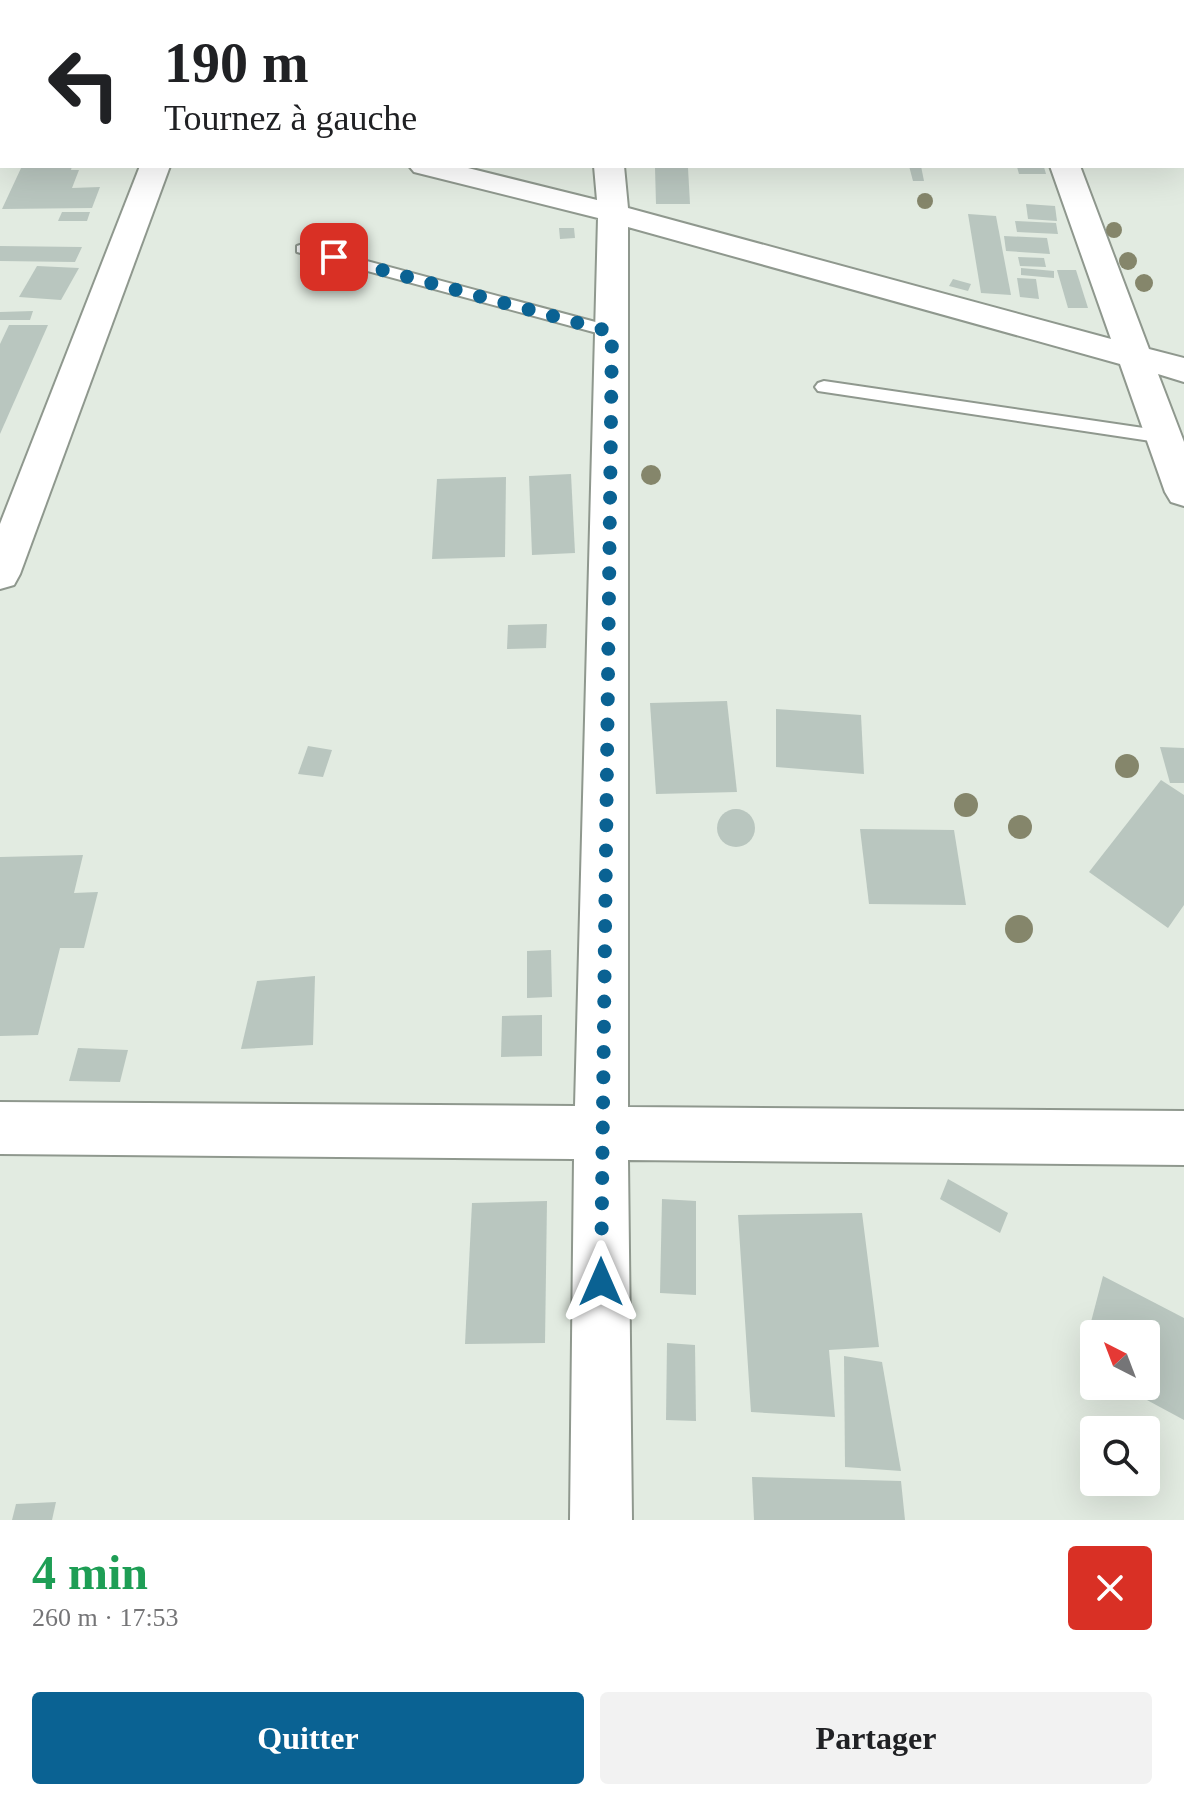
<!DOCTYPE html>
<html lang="fr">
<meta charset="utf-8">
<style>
body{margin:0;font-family:"Times New Roman",serif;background:#f2f2f2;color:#202124;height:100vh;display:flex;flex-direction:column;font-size:30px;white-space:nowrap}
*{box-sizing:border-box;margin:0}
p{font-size:26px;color:#757577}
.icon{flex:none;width:44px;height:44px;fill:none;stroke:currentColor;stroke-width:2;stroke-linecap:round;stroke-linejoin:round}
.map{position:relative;height:1520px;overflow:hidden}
.details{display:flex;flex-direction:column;background:#fff;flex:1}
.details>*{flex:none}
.top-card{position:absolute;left:0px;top:0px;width:1184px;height:168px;box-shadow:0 8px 32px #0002;background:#fff;color:#202124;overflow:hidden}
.needle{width:52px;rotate:318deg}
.tools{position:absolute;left:1080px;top:1320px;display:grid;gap:16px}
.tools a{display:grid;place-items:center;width:80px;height:80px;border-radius:8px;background:#fff;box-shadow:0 8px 32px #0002;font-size:40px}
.pin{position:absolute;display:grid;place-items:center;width:68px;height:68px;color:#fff;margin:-34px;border-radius:16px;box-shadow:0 4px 12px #0006}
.me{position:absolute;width:88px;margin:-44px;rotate:0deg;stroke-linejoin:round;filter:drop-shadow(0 0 6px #0008)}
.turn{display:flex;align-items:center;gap:28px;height:168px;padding:0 32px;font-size:36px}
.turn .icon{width:104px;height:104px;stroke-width:2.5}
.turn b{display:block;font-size:56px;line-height:68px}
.round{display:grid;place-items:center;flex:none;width:84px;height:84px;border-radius:8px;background:#f2f2f2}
.head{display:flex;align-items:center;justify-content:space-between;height:136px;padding:0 32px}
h1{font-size:48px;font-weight:600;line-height:60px;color:#1e9e55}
.primary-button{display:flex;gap:16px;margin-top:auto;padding:16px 32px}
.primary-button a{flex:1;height:92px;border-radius:8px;background:#0a6293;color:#fff;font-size:32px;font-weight:600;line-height:92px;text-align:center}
.primary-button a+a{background:#f2f2f2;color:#202124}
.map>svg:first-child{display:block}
</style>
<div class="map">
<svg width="1184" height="1520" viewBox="0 0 1184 1520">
<rect width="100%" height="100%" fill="#e2ebe1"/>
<!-- building -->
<g fill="#b9c6bf">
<polygon points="22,166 72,166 71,170 79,170 72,188 100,187 92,208 2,209"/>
<polygon points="909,166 921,166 924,181 913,181"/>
<polygon points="1017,167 1044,167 1046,174 1019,174"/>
<polygon points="655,168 688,168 690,204 656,204"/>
<polygon points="1026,204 1055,206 1057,221 1028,219"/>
<polygon points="62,212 90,212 87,221 58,221"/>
<polygon points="968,214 996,216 1011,295 981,293"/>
<polygon points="1015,221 1056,223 1058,234 1017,232"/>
<polygon points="559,228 574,228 575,238 560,239"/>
<polygon points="1004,236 1047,238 1050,254 1006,251"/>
<polygon points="0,246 82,247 75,262 0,261"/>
<polygon points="1018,257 1044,258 1046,267 1020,266"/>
<polygon points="37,266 79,268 61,300 19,297"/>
<polygon points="1021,268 1054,271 1054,278 1021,275"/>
<polygon points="1057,270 1076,270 1088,308 1068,308"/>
<polygon points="1017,278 1036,279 1039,299 1020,297"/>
<polygon points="953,279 971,284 968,291 949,286"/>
<polygon points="33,311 30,320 0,320 0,312"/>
<polygon points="9,325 48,325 0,434 0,344"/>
<polygon points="571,474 575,553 532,555 529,476"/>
<polygon points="506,477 505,557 432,559 437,479"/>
<polygon points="547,624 546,648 507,649 508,625"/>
<polygon points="727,701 737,792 656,794 650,703"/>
<polygon points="776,709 861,715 864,774 776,767"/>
<polygon points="308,746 332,750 323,777 298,774"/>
<polygon points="1160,747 1184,748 1184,783 1170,783"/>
<polygon points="1161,780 1184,795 1184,905 1168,928 1089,872"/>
<circle cx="736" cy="828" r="19"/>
<polygon points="860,829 954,830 966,905 869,904"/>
<polygon points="83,855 74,893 98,892 84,948 60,948 38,1035 0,1036 0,857"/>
<polygon points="551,950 552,997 527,998 527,951"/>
<polygon points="315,976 313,1045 241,1049 257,981"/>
<polygon points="542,1015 542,1056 501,1057 502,1016"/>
<polygon points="78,1048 128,1050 120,1082 69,1081"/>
<polygon points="948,1179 1008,1213 1000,1233 940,1199"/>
<polygon points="662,1199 696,1201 696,1295 660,1293"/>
<polygon points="547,1201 545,1343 465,1344 472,1203"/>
<polygon points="862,1213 879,1347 829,1350 835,1417 751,1412 738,1215"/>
<polygon points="1103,1276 1184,1318 1184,1420 1121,1386 1146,1386 1146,1334 1094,1334 1094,1372 1080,1364"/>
<polygon points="667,1343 695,1345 696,1421 666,1420"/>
<polygon points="844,1356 882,1362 901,1471 845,1467"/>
<polygon points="752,1477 901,1481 905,1520 754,1520"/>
<polygon points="56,1502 52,1520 12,1520 16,1504"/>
</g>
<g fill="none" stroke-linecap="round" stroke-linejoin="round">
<!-- service casing -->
<g stroke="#8f988e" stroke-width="4">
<g id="service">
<polygon points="303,244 618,328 620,332 612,337 297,252 297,246"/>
<polygon points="824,381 1164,431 1173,437 1164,443 818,391 815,387 818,383"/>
</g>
</g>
<!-- minor casing -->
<g stroke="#8f988e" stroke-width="4">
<g id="minor">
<polygon points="205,0 231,0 204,2"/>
<rect x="586" y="0" width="26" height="2"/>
<rect x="989" y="0" width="26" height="2"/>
<rect x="1182" y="58" width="2" height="16"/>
<polygon points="140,166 170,166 20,574 14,585 0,589 0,524"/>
<polygon points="409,166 460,166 597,200 594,166 624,166 628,208 1111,339 1050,166 1080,166 1149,349 1184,358 1184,382 1158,374 1184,442 1184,506 1171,502 1165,492 1120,364 628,227 628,1107 1184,1111 1184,1165 628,1160 632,1520 570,1520 574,1159 0,1154 0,1102 575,1106 598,218 414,172"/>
</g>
</g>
<!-- service -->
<use href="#service" fill="#fff" fill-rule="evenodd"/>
<!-- minor -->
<use href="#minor" fill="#fff" fill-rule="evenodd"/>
</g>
<!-- trees -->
<g fill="#85866b">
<circle cx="925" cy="201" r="8"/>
<circle cx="1114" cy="230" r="8"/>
<circle cx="1128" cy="261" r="9"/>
<circle cx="1144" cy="283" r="9"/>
<circle cx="651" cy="475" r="10"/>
<circle cx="1127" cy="766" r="12"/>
<circle cx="966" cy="805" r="12"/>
<circle cx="1020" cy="827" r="12"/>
<circle cx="1019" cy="929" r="14"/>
</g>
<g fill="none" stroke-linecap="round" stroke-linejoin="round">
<!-- route -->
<polyline stroke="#0a6293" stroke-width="14" stroke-dasharray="0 25.2" points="334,257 612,332 601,1282"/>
</g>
</svg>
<div class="tools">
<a><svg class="needle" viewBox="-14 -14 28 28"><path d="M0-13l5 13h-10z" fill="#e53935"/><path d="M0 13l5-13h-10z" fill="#757577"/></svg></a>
<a><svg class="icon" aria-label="search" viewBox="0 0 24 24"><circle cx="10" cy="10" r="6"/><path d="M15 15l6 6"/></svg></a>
</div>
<div class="pin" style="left:334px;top:257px;background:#d93025"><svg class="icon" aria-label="arrive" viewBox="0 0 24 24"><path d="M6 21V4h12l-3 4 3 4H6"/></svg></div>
<svg class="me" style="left:601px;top:1282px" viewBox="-20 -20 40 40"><path d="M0-17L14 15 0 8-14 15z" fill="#0a6293" stroke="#fff" stroke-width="4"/></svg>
<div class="top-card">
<div class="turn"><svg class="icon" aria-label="left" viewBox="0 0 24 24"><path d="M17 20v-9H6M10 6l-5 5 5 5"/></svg><div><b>190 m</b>Tournez à gauche</div></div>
</div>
</div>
<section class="details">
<div class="head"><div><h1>4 min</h1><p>260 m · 17:53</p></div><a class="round" style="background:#d93025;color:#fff"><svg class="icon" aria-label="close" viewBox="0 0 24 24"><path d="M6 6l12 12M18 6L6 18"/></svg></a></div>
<div class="primary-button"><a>Quitter</a><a>Partager</a></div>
</section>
